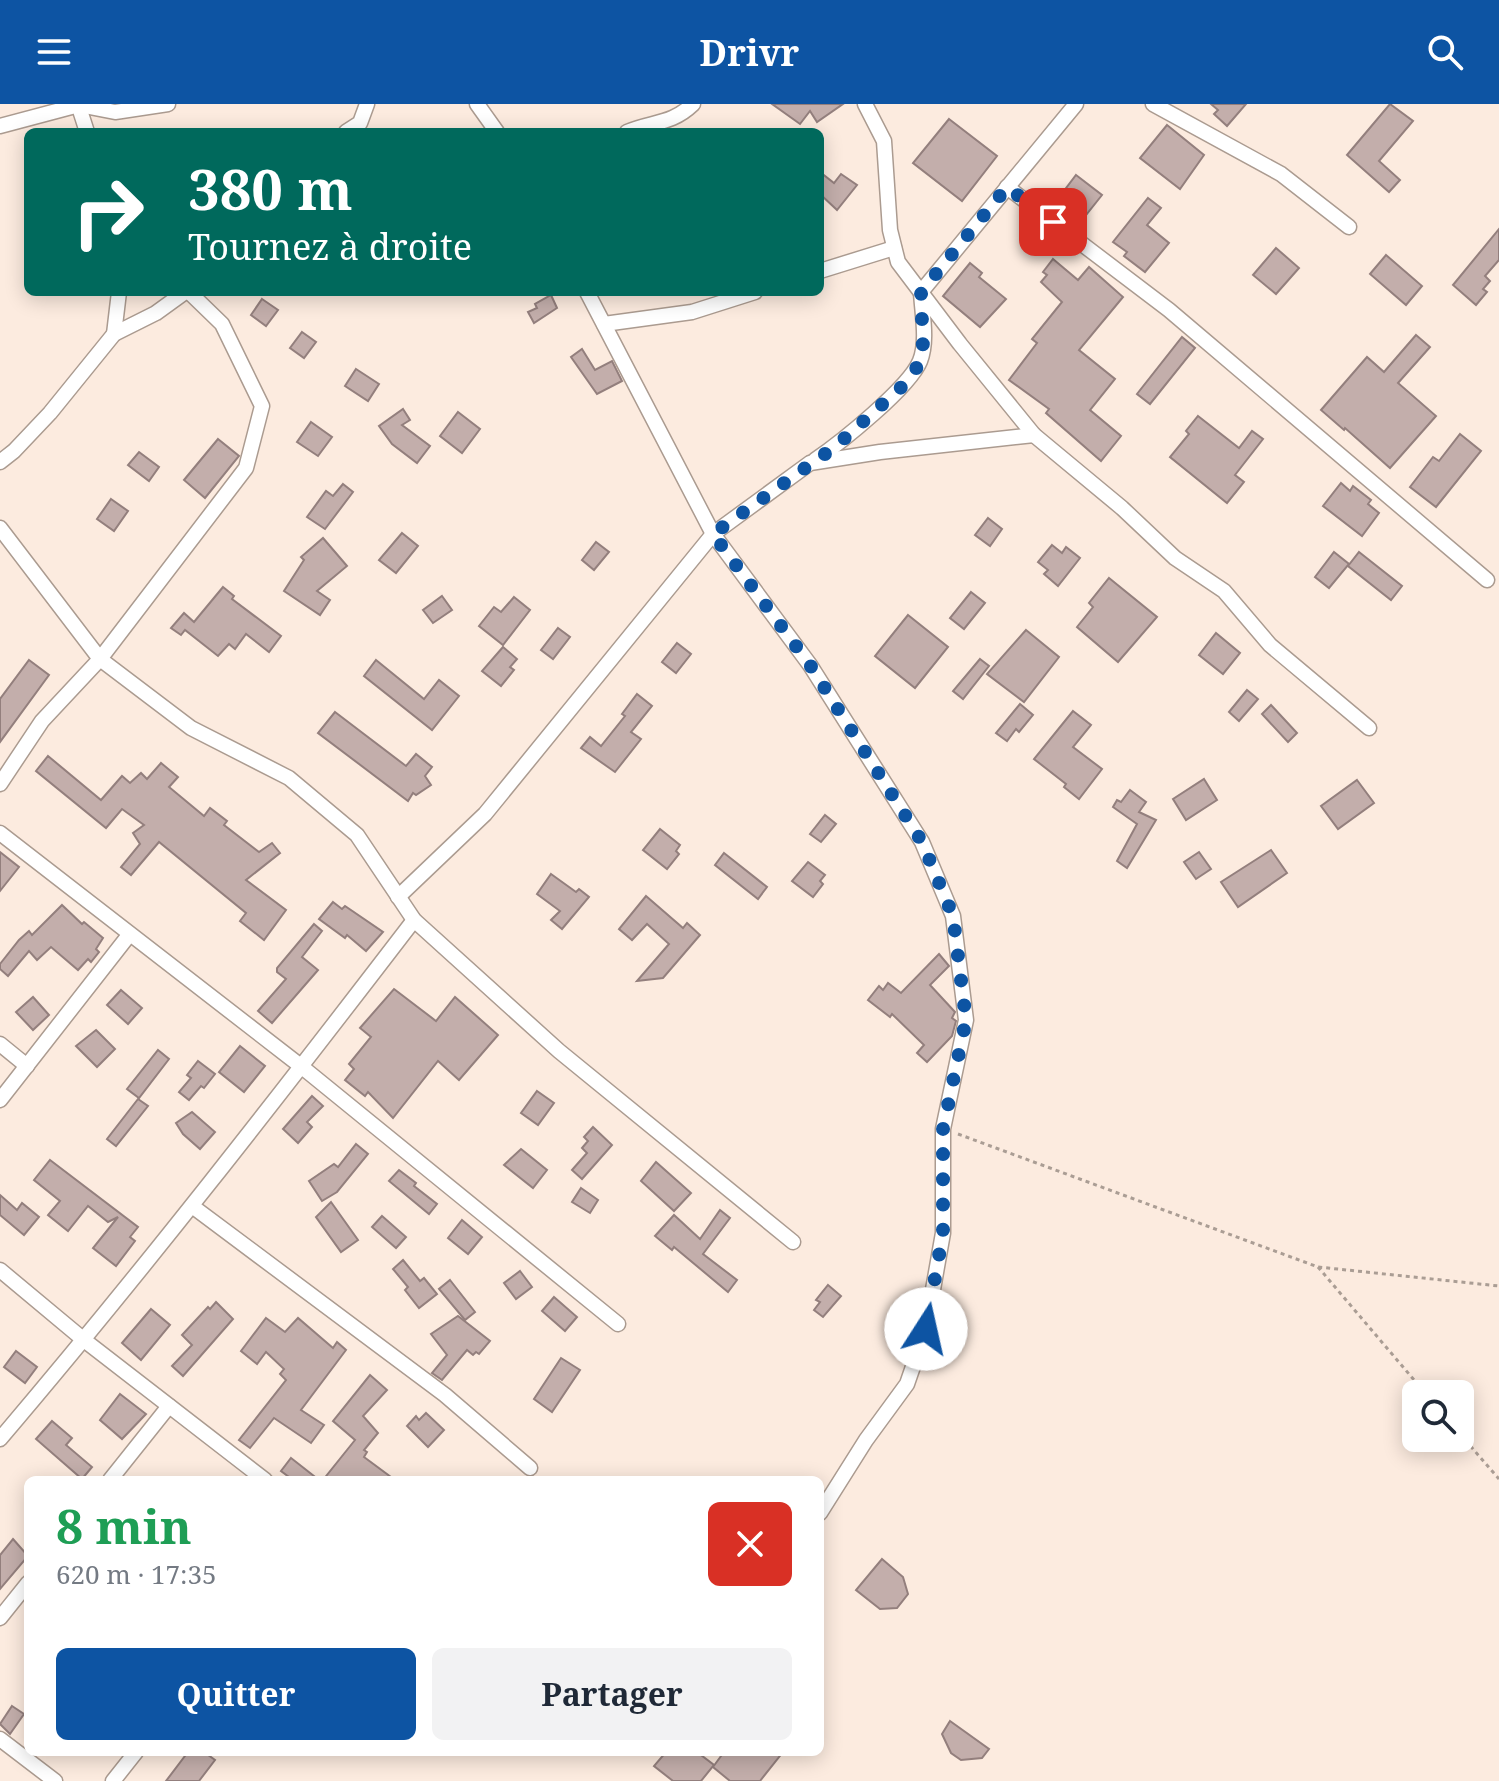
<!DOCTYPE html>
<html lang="fr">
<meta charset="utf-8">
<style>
body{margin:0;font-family:"Noto Serif",serif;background:#f2f2f3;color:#1f2937;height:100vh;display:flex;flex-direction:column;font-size:30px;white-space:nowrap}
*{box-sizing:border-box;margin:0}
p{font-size:26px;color:#747a83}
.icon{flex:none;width:44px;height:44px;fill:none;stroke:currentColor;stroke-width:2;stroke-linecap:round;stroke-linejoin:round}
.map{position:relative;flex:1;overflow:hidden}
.drawer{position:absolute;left:24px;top:1372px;width:800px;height:280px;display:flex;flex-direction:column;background:#fff;border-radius:12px;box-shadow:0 4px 20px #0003}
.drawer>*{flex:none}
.banner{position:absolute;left:24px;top:24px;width:800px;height:168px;border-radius:12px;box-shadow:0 4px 20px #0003;background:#00695c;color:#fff;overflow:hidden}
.buttons{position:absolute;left:1402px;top:1276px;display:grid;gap:16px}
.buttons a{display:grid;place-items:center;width:72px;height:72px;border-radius:12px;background:#fff;box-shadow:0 4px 20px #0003;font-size:40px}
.pin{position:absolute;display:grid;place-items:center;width:68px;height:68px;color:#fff;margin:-34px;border-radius:16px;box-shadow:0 4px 12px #0006}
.me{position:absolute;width:88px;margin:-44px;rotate:10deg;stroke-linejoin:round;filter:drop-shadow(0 0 6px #0008)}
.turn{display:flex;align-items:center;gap:28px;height:168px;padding:0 32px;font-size:36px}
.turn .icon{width:104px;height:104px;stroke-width:2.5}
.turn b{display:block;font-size:56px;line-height:68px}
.round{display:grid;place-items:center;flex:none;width:84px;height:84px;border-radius:12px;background:#f2f2f3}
.summary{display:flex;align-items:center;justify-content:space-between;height:136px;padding:0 32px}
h1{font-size:48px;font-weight:700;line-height:60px;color:#1e9e55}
.button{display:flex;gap:16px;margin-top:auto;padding:16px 32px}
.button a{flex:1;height:92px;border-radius:12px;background:#0d54a3;color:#fff;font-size:32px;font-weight:700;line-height:92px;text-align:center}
.button a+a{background:#f2f2f3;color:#1f2937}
header{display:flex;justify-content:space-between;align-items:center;height:104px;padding:0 32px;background:#0d54a3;color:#fff;font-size:36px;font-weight:700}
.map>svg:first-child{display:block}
</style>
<header><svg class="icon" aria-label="menu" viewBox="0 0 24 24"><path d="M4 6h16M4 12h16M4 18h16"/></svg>Drivr<svg class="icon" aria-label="search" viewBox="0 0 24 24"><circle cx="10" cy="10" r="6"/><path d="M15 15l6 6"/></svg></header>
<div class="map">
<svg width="1499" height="1677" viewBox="0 0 1499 1677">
<rect width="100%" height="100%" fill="#fcebdf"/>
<!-- building -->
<g fill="#c3aeab" stroke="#937f7d" stroke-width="2">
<polygon points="772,0 843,0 817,18 810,7 800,20"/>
<polygon points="1211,0 1246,0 1227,22 1214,10 1218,6"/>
<polygon points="1390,0 1413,17 1379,57 1400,76 1389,88 1347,51"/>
<polygon points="949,15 997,52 962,97 913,59"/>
<polygon points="1167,21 1204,51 1180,85 1140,54"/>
<polygon points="820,68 834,79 841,70 857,81 837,106 820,90"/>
<polygon points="1076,71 1102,91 1082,116 1057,96"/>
<polygon points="1148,94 1161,104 1147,121 1169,139 1145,168 1124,152 1127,148 1113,138"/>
<polygon points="1499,125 1499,156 1485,172 1490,177 1483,185 1487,188 1476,201 1453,181"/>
<polygon points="1276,144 1299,164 1276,190 1253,171"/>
<polygon points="1386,151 1422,182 1406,201 1370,170"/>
<polygon points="1053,155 1078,176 1089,163 1123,193 1079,246 1115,275 1090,306 1121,332 1101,357 1046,309 1049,305 1009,276 1037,239 1032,235 1062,198 1041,178 1047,171 1043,168"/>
<polygon points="970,159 982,169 979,173 1006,195 980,223 943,192"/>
<polygon points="551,191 557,204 534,219 528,208 537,204 535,200"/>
<polygon points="262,195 278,206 266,222 251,211"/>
<polygon points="302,228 316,238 304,254 290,244"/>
<polygon points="1416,231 1430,243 1398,279 1436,312 1390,364 1345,324 1344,326 1321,306 1367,253 1384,268"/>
<polygon points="1182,233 1195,244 1150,300 1137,290"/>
<polygon points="582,245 595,266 612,257 622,277 597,290 571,253"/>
<polygon points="356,265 379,280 368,297 345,282"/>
<polygon points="403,305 410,316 402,321 430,342 417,359 392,340 379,322"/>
<polygon points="458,308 480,325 462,349 440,332"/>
<polygon points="1198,312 1239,344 1252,327 1263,335 1235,371 1244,378 1227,399 1170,353 1189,330 1186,327"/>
<polygon points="311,318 332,333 318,352 297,338"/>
<polygon points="1460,330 1481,347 1436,403 1410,383 1433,353 1439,357"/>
<polygon points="218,335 239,352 205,394 184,376"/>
<polygon points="139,348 159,363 149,377 128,361"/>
<polygon points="1341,379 1350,387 1353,382 1371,396 1368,400 1379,409 1362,432 1323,402"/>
<polygon points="343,380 353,388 325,425 307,413 326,387 333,392"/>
<polygon points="111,395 128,407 114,427 97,415"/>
<polygon points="988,414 1002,425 990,442 975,431"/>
<polygon points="402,429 418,442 396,469 379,456"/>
<polygon points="323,434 347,462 317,487 330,496 320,511 284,487 304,456 301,453"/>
<polygon points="596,438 609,448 594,466 582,456"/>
<polygon points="1052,441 1062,449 1066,443 1080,454 1058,482 1044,470 1048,466 1038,458"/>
<polygon points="1334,448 1349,460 1329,484 1315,473"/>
<polygon points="1359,448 1402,482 1391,496 1348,462"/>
<polygon points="1109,474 1157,513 1118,558 1077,523 1093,503 1089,499"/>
<polygon points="223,483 234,492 232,495 281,532 269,548 246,530 235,545 229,540 218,552 185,526 181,531 171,524 184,509 194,518"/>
<polygon points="971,488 985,499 964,525 950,514"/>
<polygon points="442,492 452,506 433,519 423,506"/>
<polygon points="514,493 530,506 503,541 479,522 494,503 501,508"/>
<polygon points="908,511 948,543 915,584 875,552"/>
<polygon points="558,524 570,533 553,555 541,546"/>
<polygon points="1026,526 1059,553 1024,598 987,570"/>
<polygon points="1216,529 1240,549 1223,570 1199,551"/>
<polygon points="677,539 691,550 676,569 662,558"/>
<polygon points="503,543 517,555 510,563 514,566 501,582 482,567"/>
<polygon points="980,555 989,562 963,595 953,587"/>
<polygon points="29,556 49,571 0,638 0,595"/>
<polygon points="376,556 424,595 439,576 459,592 432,626 364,572"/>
<polygon points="1247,586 1258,595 1239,617 1229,608"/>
<polygon points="637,590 652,602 631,628 641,635 615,668 581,644 590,633 601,642 625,612 622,610"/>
<polygon points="1020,600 1033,611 1019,628 1016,625 1007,637 996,629"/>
<polygon points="1271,601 1297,629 1288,638 1262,610"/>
<polygon points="1073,607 1091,621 1073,643 1102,665 1079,695 1064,683 1066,680 1034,655"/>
<polygon points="335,608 406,662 416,650 432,663 425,672 431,681 416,691 413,689 408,697 318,629"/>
<polygon points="48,652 101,696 122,672 130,679 141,669 147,675 161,659 178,673 169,683 204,712 210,704 227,717 224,721 259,748 272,739 280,749 246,776 286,806 264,836 240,817 246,809 159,738 131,771 121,763 140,740 133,729 144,721 122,705 106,724 36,667"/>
<polygon points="1204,675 1217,696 1186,716 1173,695"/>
<polygon points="1357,676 1374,699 1338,725 1321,702"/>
<polygon points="1130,686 1146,698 1139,708 1156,716 1127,764 1117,757 1137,720 1113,703 1117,696 1121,698"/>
<polygon points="825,711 836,720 821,738 810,730"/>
<polygon points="660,725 680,741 676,747 679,750 667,765 643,746"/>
<polygon points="1271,746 1287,769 1238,803 1221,778"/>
<polygon points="0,748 19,763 0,787"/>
<polygon points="1199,748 1211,765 1196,775 1184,758"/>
<polygon points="724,749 767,783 758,795 715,761"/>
<polygon points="808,758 825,771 820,777 823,780 813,793 792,777"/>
<polygon points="551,770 576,788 579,785 589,793 562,825 551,816 560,807 537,790"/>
<polygon points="646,792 683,824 687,819 700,831 663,874 637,877 669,840 647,820 632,836 619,825"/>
<polygon points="333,798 342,805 345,802 383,828 366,847 347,831 345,834 319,815"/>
<polygon points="62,801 82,820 84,818 103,834 96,845 99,848 91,858 88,855 78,866 51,843 37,856 29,847 8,872 0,865 0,860 19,836 29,827 32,831"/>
<polygon points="314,820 322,827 302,853 318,866 272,919 258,907 286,875 277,868 277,864"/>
<polygon points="939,850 949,862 930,881 955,908 952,914 956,917 952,932 927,958 917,949 924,941 892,910 890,913 868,896 879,882 883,886 888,879 901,889"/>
<polygon points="394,885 436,917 455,893 498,931 459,976 438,957 393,1014 368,988 365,992 345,976 354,965 349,960 371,933 360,924"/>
<polygon points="121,886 142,904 128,920 107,901"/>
<polygon points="33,893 49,911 33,926 16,908"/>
<polygon points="96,926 115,945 97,963 76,942"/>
<polygon points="240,942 265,962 244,988 219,968"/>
<polygon points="158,946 169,955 139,994 127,985"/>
<polygon points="198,957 215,970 204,984 201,982 189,996 179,988 191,974 187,971"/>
<polygon points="537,987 554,999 538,1021 521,1009"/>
<polygon points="312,992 323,1002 307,1018 312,1023 298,1039 283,1025"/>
<polygon points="138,995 148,1002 116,1042 107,1035"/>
<polygon points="192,1008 215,1028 200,1045 183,1030 176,1019"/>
<polygon points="593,1023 612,1041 582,1075 572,1066 587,1049 582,1044 588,1037 584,1033"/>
<polygon points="356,1040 368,1050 337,1088 322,1097 309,1077 334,1060 338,1063"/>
<polygon points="521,1045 547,1066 533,1084 504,1061"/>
<polygon points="50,1056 138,1123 130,1133 135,1137 116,1162 93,1144 118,1113 108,1118 88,1102 68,1127 48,1111 60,1097 34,1076"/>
<polygon points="656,1058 691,1089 674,1107 641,1077"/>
<polygon points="399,1066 416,1079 414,1082 437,1100 429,1110 389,1077"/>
<polygon points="581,1084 598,1096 590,1109 572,1098"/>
<polygon points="0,1091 17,1106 22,1099 39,1113 24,1131 0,1111"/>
<polygon points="331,1098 358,1136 341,1148 316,1113"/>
<polygon points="720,1106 730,1114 703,1150 737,1176 728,1188 674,1143 672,1146 655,1132 674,1111 700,1135"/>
<polygon points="382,1112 406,1133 396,1144 372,1123"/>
<polygon points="462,1116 482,1133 468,1150 448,1134"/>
<polygon points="403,1156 420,1177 424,1174 437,1190 419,1204 405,1186 408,1183 393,1165"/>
<polygon points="520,1167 532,1183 516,1195 504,1179"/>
<polygon points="450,1176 475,1208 465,1216 439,1185"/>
<polygon points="828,1181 841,1192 823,1213 814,1206 820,1198 816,1196"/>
<polygon points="554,1193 577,1213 565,1227 542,1207"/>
<polygon points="216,1198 233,1215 183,1272 172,1262 192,1241 182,1231 208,1203 210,1205"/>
<polygon points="151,1205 170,1221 141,1256 122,1239"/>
<polygon points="458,1212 490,1237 479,1250 476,1248 473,1251 467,1246 442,1276 432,1269 447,1251 431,1230"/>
<polygon points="266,1214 285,1228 298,1214 333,1244 337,1238 346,1246 301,1306 324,1321 311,1339 274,1314 250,1344 239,1336 286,1276 280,1270 284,1265 266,1248 257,1260 241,1247"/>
<polygon points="16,1247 37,1263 25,1279 4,1263"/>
<polygon points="561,1254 580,1266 552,1308 534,1295"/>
<polygon points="370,1271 387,1286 363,1312 378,1329 364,1346 367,1348 364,1353 395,1376 323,1376 355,1336 333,1317"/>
<polygon points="120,1290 146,1310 122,1335 100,1316"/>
<polygon points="426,1309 444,1326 428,1343 407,1322 416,1312 419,1316"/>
<polygon points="52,1317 72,1334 66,1341 92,1363 82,1375 36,1335"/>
<polygon points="291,1354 319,1376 293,1376 281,1367"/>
<polygon points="13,1435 28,1452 0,1485 0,1451"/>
<polygon points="882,1455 903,1473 908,1490 897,1504 880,1505 856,1486"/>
<polygon points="12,1602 24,1610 10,1630 0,1620"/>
<polygon points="950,1617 989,1645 982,1654 961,1656 951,1649 942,1630"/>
<polygon points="188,1648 204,1648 215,1656 199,1677 166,1677"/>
<polygon points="666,1648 697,1648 714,1661 701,1677 673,1677 654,1662"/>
<polygon points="724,1648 783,1648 760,1677 730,1677 713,1663"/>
</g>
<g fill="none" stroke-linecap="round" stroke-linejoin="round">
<!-- minor casing -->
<g stroke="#ab9b90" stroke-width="17">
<g id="minor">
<polyline points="78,0 87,28"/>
<polyline points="477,0 497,28"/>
<polyline points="865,0 884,37 890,126 898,158 960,240 1034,331 1122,404 1175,454 1224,487 1270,541 1369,624"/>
<polyline points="1153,0 1281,70 1349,123"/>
<polyline points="0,22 79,1 115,8 168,0"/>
<polyline points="346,28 360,19 367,0"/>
<path d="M627 28C653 17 671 21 693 0"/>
<polyline points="1007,83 1169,206 1487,476"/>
<polyline points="820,167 894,144"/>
<polyline points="587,188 713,430 810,561 922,738 953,812 966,916 943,1025 943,1129 926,1225 907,1280 866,1336 820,1409"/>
<polyline points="604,220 692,208 755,188"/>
<polyline points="114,230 119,188"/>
<path d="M815 356C840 339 909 284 920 257 928 237 922 209 921 188L1076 0"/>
<polyline points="0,358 14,347 50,309 114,230 156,209 185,188"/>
<polyline points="0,424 100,555 191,624 289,674 357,731 414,816 559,947 793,1138"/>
<polyline points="0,680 42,617 100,555 246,364 262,302 222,220 189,188"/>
<polyline points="0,729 302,963 618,1220"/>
<polyline points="398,793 485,710 713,430 810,359 880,348 1034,331"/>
<polyline points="0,940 27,962"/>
<polyline points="0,996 129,831"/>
<polyline points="192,1102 445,1291 530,1364"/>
<polyline points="0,1166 84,1236 265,1376"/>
<path d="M0 1335C143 1167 279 992 414 816"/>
<polyline points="110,1376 169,1302"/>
<polyline points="0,1514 28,1479"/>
<polyline points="0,1635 55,1677"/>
<polyline points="113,1677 136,1648"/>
</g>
</g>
<!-- path -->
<g stroke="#aa9d94" stroke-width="3" stroke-dasharray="4 4" stroke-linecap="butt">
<polyline points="958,1030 1318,1163 1499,1182"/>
<polyline points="1318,1163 1426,1290"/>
<polyline points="1460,1330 1499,1375"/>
</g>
<!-- minor -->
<use href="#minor" stroke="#fff" stroke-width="14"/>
</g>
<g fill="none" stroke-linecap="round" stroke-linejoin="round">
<!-- route -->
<polyline stroke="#0d54a3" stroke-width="14" stroke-dasharray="0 25.2" points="926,1225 943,1129 943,1025 966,916 953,812 922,738 810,561 713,430 836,342 907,278 919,260 923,246 921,188 1007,83 1053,118"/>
</g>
</svg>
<div class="buttons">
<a><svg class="icon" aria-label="search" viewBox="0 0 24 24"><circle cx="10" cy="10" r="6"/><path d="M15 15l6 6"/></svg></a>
</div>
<div class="pin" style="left:1053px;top:118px;background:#d93025"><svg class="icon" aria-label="arrive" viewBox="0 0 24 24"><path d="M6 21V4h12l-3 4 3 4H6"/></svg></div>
<svg class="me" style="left:926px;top:1225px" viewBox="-20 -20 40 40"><circle r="19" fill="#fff"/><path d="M0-13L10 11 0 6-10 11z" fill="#0d54a3"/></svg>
<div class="banner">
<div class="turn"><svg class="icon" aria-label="right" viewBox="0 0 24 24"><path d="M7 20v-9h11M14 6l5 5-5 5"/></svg><div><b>380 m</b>Tournez à droite</div></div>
</div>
<section class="drawer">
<div class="summary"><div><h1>8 min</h1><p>620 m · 17:35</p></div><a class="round" style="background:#d93025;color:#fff"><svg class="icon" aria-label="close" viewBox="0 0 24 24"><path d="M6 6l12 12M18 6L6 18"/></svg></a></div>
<div class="button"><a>Quitter</a><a>Partager</a></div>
</section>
</div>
